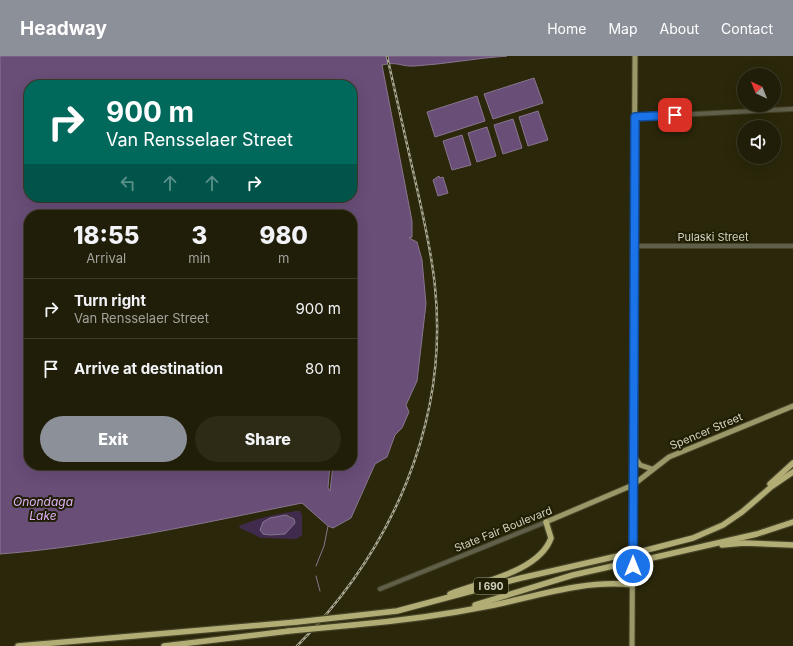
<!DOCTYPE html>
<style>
body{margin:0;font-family:Inter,sans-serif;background:#2d2a16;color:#f1f3f6;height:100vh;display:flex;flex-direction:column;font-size:15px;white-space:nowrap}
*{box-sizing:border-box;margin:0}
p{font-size:13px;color:#a2a29c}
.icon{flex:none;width:22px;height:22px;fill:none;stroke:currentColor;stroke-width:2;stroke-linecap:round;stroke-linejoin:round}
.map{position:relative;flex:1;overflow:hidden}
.drawer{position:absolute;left:24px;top:154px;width:333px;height:260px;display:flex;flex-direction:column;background:#201d08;border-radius:16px;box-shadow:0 4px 16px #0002,0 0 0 1px #3d3b29}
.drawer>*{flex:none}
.hud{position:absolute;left:24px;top:24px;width:333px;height:122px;border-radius:16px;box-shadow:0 4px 16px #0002,0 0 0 1px #3d3b29;background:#00695c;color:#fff;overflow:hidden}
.needle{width:26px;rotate:317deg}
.fabs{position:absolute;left:737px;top:12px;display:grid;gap:8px}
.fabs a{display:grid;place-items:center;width:44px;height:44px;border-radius:50%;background:#201d08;box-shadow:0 4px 16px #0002,0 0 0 1px #3d3b29;font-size:20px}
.pin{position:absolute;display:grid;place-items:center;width:34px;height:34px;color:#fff;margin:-17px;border-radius:8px;box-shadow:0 2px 6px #0006}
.me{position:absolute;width:44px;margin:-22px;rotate:0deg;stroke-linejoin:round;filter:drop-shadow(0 0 3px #0008)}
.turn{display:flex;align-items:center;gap:14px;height:84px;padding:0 16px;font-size:18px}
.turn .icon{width:52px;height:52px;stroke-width:2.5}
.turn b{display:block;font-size:28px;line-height:34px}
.lanes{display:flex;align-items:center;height:38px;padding:0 16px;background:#0003;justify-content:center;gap:20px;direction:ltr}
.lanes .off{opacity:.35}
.eta{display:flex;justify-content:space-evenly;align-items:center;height:68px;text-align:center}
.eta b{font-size:24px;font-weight:800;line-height:28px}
.action{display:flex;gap:8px;margin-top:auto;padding:8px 16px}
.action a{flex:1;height:46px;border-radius:24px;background:#8c9099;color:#fff;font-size:16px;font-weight:800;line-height:46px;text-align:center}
.action a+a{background:#2d2a16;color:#f1f3f6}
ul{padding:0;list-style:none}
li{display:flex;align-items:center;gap:12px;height:60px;padding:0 16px;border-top:1px solid #3d3b29}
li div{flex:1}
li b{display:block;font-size:15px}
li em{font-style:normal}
header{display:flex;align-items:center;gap:24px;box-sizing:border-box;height:56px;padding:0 20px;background:#8c9099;color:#fff}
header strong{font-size:19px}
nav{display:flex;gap:22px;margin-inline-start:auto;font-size:14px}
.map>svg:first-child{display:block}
</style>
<header>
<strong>Headway</strong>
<nav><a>Home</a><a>Map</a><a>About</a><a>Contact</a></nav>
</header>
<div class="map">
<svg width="793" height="590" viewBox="0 0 793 590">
<rect width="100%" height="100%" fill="#2a270a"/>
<!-- green -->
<path fill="#412b4d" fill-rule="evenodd" d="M296 455H300L302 459V479L297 483 261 482 240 472 239 470C257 462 277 458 296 455ZM286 459 291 460 288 474 285 478 270 479V462Z"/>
<!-- water -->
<g fill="#694e78" stroke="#89768e" fill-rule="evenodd">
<path d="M0 0H507C477 2 446 8 415 10 400 11 399 5 382 9L412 165V181L409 182 417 186 422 204 426 248 417 325 406 349 409 356 402 372 395 379 387 401 375 408 351 462 333 472 328 470 302 447C202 467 102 490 0 498ZM29 29H352V141H29ZM29 159H352V409H333L330 435 328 432 330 409H29Z"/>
<polygon points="534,22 543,47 493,63 484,38"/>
<polygon points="477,40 485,65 435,81 427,56"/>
<polygon points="538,55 548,84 528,90 519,61"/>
<polygon points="513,63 522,92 503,98 494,69"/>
<polygon points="487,71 496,100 477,106 468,77"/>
<polygon points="462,79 471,109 452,114 443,85"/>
<polygon points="439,120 440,122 443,121 448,137 438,140 433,124"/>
<polygon points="286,459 294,463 295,467 285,478 270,479 263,478 260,474 263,466 270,462"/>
</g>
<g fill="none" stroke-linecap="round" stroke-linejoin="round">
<!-- stream -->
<g stroke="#89768e" stroke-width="1">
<polyline points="316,510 324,490 328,470"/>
<polyline points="316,520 320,535"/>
</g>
<!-- minor casing -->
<g stroke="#454227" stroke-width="6">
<g id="minor">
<polyline points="635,61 793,53"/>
<polyline points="634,190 793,190"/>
<polyline points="380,533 546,466"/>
</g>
</g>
<!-- major casing -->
<g stroke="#454227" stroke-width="7">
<g id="major">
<polyline points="633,399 640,409 652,413"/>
<polyline points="546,466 633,429 669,401 793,350"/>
<polyline points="632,590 635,0"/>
</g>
</g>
<!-- highway casing -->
<g stroke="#454227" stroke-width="8">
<g id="highway">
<polyline points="770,428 793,407"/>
<polyline points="722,489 744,487 793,489"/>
<polyline points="643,495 693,482 723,469 742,456 771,431 793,416"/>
<polyline points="643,504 757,478 793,466"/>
<path d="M450 538C480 526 539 516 551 482L546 466"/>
<polyline points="475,549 573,519 622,508"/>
<polyline points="361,559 397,555 521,522 622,499"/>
<path d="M353 569C398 565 444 559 489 550 534 541 585 523 633 529"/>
<polyline points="18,590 297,566"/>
<polyline points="164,590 289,575"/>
</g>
</g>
<!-- minor -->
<use href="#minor" stroke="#605f49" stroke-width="4"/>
<!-- major -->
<use href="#major" stroke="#9a9769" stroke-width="5"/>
<!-- highway -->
<use href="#highway" stroke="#b1ad75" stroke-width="5.5"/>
<!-- rail casing -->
<g stroke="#aaa894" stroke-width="2.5">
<path id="rail" d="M297 590C392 495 449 366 435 231 432 199 425 168 418 137 408 91 397 46 387 0"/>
</g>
<!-- rail -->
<use href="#rail" stroke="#201e02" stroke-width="1" stroke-dasharray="3" stroke-linecap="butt"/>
<!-- highway-bridge casing -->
<g stroke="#454227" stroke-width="8" stroke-linecap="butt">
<g id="highway-bridge">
<polyline points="622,499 643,495"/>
<polyline points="622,508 643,504"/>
<polyline points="297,566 361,559"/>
<polyline points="289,575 353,569"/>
</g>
</g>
<!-- highway-bridge -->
<use href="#highway-bridge" stroke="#b1ad75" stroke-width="5.5"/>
</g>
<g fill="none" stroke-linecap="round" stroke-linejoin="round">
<!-- route casing -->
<g stroke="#114b97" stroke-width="10">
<polyline id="route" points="633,510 635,61 675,59"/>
</g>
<!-- route -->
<use href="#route" stroke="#1a73e8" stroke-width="7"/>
</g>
<g text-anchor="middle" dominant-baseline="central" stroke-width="4" stroke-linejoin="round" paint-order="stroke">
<!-- shield labels -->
<rect fill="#201e02" stroke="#9d9c88" stroke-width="1" x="474" y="522" width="34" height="16" rx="3"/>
<g font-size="10" font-weight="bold" fill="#d3d2c1">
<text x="491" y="530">I 690</text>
</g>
<!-- street labels -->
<g font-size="11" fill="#d3d2c1" stroke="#201e02">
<text x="713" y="181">Pulaski Street</text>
<text transform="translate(706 375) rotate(-23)">Spencer Street</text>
<text transform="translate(503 473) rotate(-22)">State Fair Boulevard</text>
</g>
<!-- water labels -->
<g font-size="12" font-style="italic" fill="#dfb3f8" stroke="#201e02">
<text x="43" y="445">Onondaga<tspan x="43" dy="14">Lake</tspan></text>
</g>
</g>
</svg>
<div class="fabs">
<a><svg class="needle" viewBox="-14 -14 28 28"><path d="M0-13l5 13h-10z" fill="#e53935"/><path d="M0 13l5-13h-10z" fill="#a2a29c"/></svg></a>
<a><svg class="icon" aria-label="sound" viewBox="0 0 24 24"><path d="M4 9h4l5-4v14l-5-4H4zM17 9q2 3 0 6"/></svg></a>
</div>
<div class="pin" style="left:675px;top:59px;background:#d93025"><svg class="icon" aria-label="arrive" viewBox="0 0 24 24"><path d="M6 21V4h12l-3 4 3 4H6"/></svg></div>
<svg class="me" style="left:633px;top:510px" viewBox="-20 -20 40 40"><circle r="17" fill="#1a73e8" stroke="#fff" stroke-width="3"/><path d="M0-11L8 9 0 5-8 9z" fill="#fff"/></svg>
<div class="hud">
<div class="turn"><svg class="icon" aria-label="right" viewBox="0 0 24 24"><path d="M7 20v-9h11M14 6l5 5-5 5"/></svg><div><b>900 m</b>Van Rensselaer Street</div></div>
<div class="lanes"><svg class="icon off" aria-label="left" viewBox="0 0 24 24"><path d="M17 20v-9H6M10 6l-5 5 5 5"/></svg><svg class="icon off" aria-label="ahead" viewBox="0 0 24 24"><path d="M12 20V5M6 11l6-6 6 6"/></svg><svg class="icon off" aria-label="ahead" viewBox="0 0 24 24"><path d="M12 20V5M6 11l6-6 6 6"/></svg><svg class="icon" aria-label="right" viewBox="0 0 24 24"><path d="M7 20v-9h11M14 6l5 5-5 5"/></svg></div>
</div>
<section class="drawer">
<div class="eta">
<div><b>18:55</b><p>Arrival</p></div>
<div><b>3</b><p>min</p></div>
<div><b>980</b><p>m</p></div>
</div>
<ul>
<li><svg class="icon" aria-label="right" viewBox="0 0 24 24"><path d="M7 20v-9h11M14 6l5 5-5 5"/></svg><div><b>Turn right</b><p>Van Rensselaer Street</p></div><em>900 m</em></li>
<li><svg class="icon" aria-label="arrive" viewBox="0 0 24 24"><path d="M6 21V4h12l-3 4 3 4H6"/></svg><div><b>Arrive at destination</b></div><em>80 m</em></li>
</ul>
<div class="action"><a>Exit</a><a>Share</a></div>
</section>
</div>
